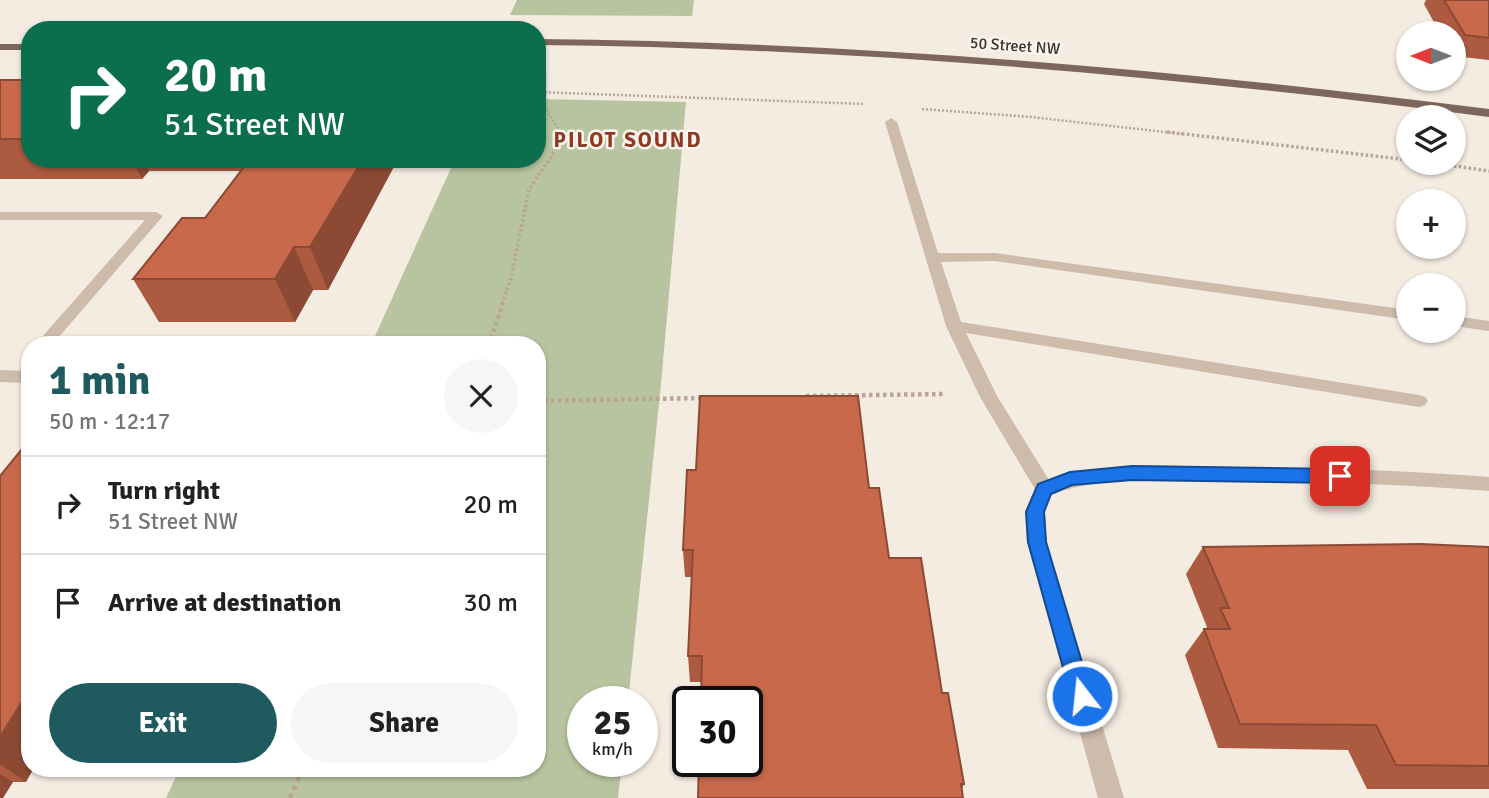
<!DOCTYPE html>
<meta charset="utf-8">
<style>
body{margin:0;font-family:Signika,sans-serif;background:#f6f6f6;color:#202124;height:100vh;display:flex;flex-direction:column;font-size:26px;white-space:nowrap}
*{box-sizing:border-box;margin:0}
p{font-size:23px;color:#757577}
.icon{flex:none;width:38px;height:38px;fill:none;stroke:currentColor;stroke-width:2;stroke-linecap:round;stroke-linejoin:round}
.map{position:relative;flex:1;overflow:hidden}
.side{position:absolute;left:21px;top:336px;width:525px;height:441px;display:flex;flex-direction:column;background:#fff;border-radius:28px;box-shadow:0 2px 5px #0004}
.side>*{flex:none}
.top-card{position:absolute;left:21px;top:21px;width:525px;height:147px;border-radius:28px;box-shadow:0 2px 5px #0004;background:#0b6e4f;color:#fff;overflow:hidden}
.needle{width:46px;rotate:270deg}
.controls{position:absolute;left:1396px;top:21px;display:grid;gap:14px}
.controls a{display:grid;place-items:center;width:70px;height:70px;border-radius:50%;background:#fff;box-shadow:0 2px 5px #0004;font-size:35px}
.speed{position:absolute;left:567px;top:686px;display:flex;gap:14px;font-size:35px;font-weight:700;text-align:center}
.speed>*{display:grid;place-content:center;width:91px;height:91px;border-radius:50%;background:#fff;box-shadow:0 2px 5px #0004;line-height:1}
.speed small{font-size:18px;font-weight:400}
.speed .limit{border:4px solid #111;border-radius:10px;background:#fff;color:#111}
.pin{position:absolute;display:grid;place-items:center;width:60px;height:60px;color:#fff;margin:-30px;border-radius:14px;box-shadow:0 4px 10px #0006}
.me{position:absolute;width:77px;margin:-38px;rotate:344deg;stroke-linejoin:round;filter:drop-shadow(0 0 5px #0008)}
.turn{display:flex;align-items:center;gap:24px;height:147px;padding:0 28px;font-size:32px}
.turn .icon{width:91px;height:91px;stroke-width:2.5}
.turn b{display:block;font-size:49px;line-height:60px}
.round{display:grid;place-items:center;flex:none;width:74px;height:74px;border-radius:37px;background:#f6f6f6}
.summary{display:flex;align-items:center;justify-content:space-between;height:119px;padding:0 28px}
h1{font-size:42px;font-weight:700;line-height:52px;color:#1f5a5e}
.action{display:flex;gap:14px;margin-top:auto;padding:14px 28px}
.action a{flex:1;height:80px;border-radius:42px;background:#1f5a5e;color:#fff;font-size:28px;font-weight:700;line-height:80px;text-align:center}
.action a+a{background:#f6f6f6;color:#202124}
ul{padding:0;list-style:none}
li{display:flex;align-items:center;gap:21px;height:98px;padding:0 28px;border-top:2px solid #e0e0e0}
li div{flex:1}
li b{display:block;font-size:26px}
li em{font-style:normal}
.map>svg:first-child{display:block}
</style>
<div class="map">
<svg width="1489" height="798" viewBox="0 0 1489 798">
<rect width="100%" height="100%" fill="#f4ebe1"/>
<!-- green -->
<g fill="#b8c4a0">
<polygon points="517,0 694,0 692,16 510,15"/>
<polygon points="537,99 686,102 661,384 628,702 583,702 583,761 622,761 618,798 166,798 180,768 537,768 537,345 371,345 455,159 537,159"/>
</g>
<g fill="none" stroke-linecap="round" stroke-linejoin="round">
<!-- path-far3 -->
<g stroke="#b9a596" stroke-width="2.5" stroke-dasharray="2 2" stroke-linecap="butt">
<polyline points="545,74 545,108 562,134"/>
<polyline points="537,92 865,104"/>
<polyline points="922,109 1031,117 1183,134"/>
</g>
<!-- path-far2 -->
<g stroke="#b9a596" stroke-width="3.5" stroke-dasharray="2.5 2.5" stroke-linecap="butt">
<polyline points="1167,132 1409,160"/>
<polyline points="1434,163 1489,171"/>
<polyline points="502,304 511,278 529,190 563,138 562,132"/>
</g>
<!-- path-far1 -->
<g stroke="#b9a596" stroke-width="4.5" stroke-dasharray="3.5 3.5" stroke-linecap="butt">
<polyline points="489,345 503,303"/>
<polyline points="806,396 945,394"/>
<polyline points="537,401 703,398"/>
</g>
<!-- path -->
<polyline stroke="#b9a596" stroke-width="5" stroke-dasharray="4.5 4.5" stroke-linecap="butt" points="290,798 303,768"/>
<!-- minor -->
<g fill="#cdbbac" fill-rule="evenodd">
<path d="M891 118 897 122 938 253H995L1409 310V320L995 261 941 262 961 322 1419 395 1425 397 1428 401 1425 405 1419 407 966 333 997 396 1049 480C1110 460 1172 466 1234 467 1319 468 1404 470 1489 477V491C1404 484 1318 482 1233 481 1172 481 1111 474 1052 494L1045 511 1047 542 1124 798H1098L1027 542 1025 511 1035 489 980 397 946 326 885 122Z"/>
<polygon points="0,212 156,212 163,216 52,345 35,345 145,220 0,220"/>
<polygon points="1454,316 1489,321 1489,331 1454,326"/>
<polygon points="0,370 30,371 30,383 0,382"/>
</g>
<!-- major -->
<g fill="#7d675c" fill-rule="evenodd">
<path d="M537 39C857 42 1172 69 1489 109V117C1172 76 857 48 537 45Z"/>
<rect x="0" y="44" width="30" height="6"/>
</g>
</g>
<!-- wall -->
<g fill="#ac5a40">
<polygon points="1426,0 1489,0 1489,60 1454,56 1454,33 1440,33 1424,4"/>
<polygon points="0,80 30,80 30,159 398,159 328,290 313,290 295,322 159,322 133,279 205,218 241,171 149,171 142,179 0,179"/>
<polygon points="0,476 26,782 13,782 0,798"/>
<polygon points="869,488 889,558 942,693 964,784 962,789 701,682 690,682 688,656 692,577 685,577 683,550"/>
<polygon points="1203,547 1489,547 1489,789 1367,789 1348,750 1218,748 1185,655 1204,629 1205,629 1207,627 1186,574"/>
</g>
<!-- shaded-wall -->
<g fill="#8c4a34">
<polygon points="131,159 143,159 149,171 142,179"/>
<polygon points="363,159 398,159 328,290 310,247"/>
<polygon points="294,247 313,290 295,322 275,279"/>
<polygon points="30,689 30,768 34,768 26,782 0,764 0,737"/>
<polygon points="0,774 13,782 3,798 0,798"/>
</g>
<!-- building -->
<g fill="#c8694b" stroke="#8c4a34" stroke-width="2">
<polygon points="1444,0 1489,0 1489,38 1465,35"/>
<rect x="0" y="80" width="30" height="59"/>
<polygon points="250,159 363,159 310,247 294,247 275,279 133,279 182,218 205,218"/>
<polygon points="700,396 858,396 869,488 879,488 889,558 921,558 942,693 948,693 964,784 961,784 963,798 698,798 699,761 747,761 747,702 701,702 702,656 688,656 693,550 683,550 687,470 696,470"/>
<polygon points="30,439 30,689 0,737 0,476"/>
<polygon points="1421,544 1489,547 1489,766 1396,765 1376,725 1240,724 1204,629 1230,629 1220,608 1229,608 1203,547"/>
</g>
<!-- route -->
<polygon fill="#1a73e8" stroke="#114b97" stroke-width="2" points="1132,466 1340,469 1346,471 1348,476 1346,481 1340,483 1132,480 1072,485 1051,494 1044,512 1046,542 1092,696 1089,703 1082,706 1074,703 1071,696 1028,542 1026,512 1038,484 1070,472"/>
<g text-anchor="middle" dominant-baseline="central" stroke-width="5" stroke-linejoin="round" paint-order="stroke">
<!-- far-street labels -->
<g font-size="16" fill="#3b302b" stroke="#fbf5ee">
<text transform="translate(1015 46) rotate(4)">50 Street NW</text>
</g>
<!-- far-district labels -->
<g font-size="21" font-weight="bold" letter-spacing="2" fill="#8c3b22" stroke="#fbf5ee">
<text x="628" y="140">PILOT SOUND</text>
</g>
</g>
</svg>
<div class="controls">
<a><svg class="needle" viewBox="-14 -14 28 28"><path d="M0-13l5 13h-10z" fill="#e53935"/><path d="M0 13l5-13h-10z" fill="#757577"/></svg></a>
<a><svg class="icon" aria-label="layers" viewBox="0 0 24 24"><path d="M12 4l9 5-9 5-9-5zM3 14l9 5 9-5"/></svg></a>
<a>+</a>
<a>−</a>
</div>
<div class="speed"><div>25<small>km/h</small></div><div class="limit">30</div></div>
<div class="pin" style="left:1340px;top:476px;background:#d93025"><svg class="icon" aria-label="arrive" viewBox="0 0 24 24"><path d="M6 21V4h12l-3 4 3 4H6"/></svg></div>
<svg class="me" style="left:1082px;top:696px" viewBox="-20 -20 40 40"><circle r="17" fill="#1a73e8" stroke="#fff" stroke-width="3"/><path d="M0-11L8 9 0 5-8 9z" fill="#fff"/></svg>
<div class="top-card">
<div class="turn"><svg class="icon" aria-label="right" viewBox="0 0 24 24"><path d="M7 20v-9h11M14 6l5 5-5 5"/></svg><div><b>20 m</b>51 Street NW</div></div>
</div>
<section class="side">
<div class="summary"><div><h1>1 min</h1><p>50 m · 12:17</p></div><a class="round"><svg class="icon" aria-label="close" viewBox="0 0 24 24"><path d="M6 6l12 12M18 6L6 18"/></svg></a></div>
<ul>
<li><svg class="icon" aria-label="right" viewBox="0 0 24 24"><path d="M7 20v-9h11M14 6l5 5-5 5"/></svg><div><b>Turn right</b><p>51 Street NW</p></div><em>20 m</em></li>
<li><svg class="icon" aria-label="arrive" viewBox="0 0 24 24"><path d="M6 21V4h12l-3 4 3 4H6"/></svg><div><b>Arrive at destination</b></div><em>30 m</em></li>
</ul>
<div class="action"><a>Exit</a><a>Share</a></div>
</section>
</div>
